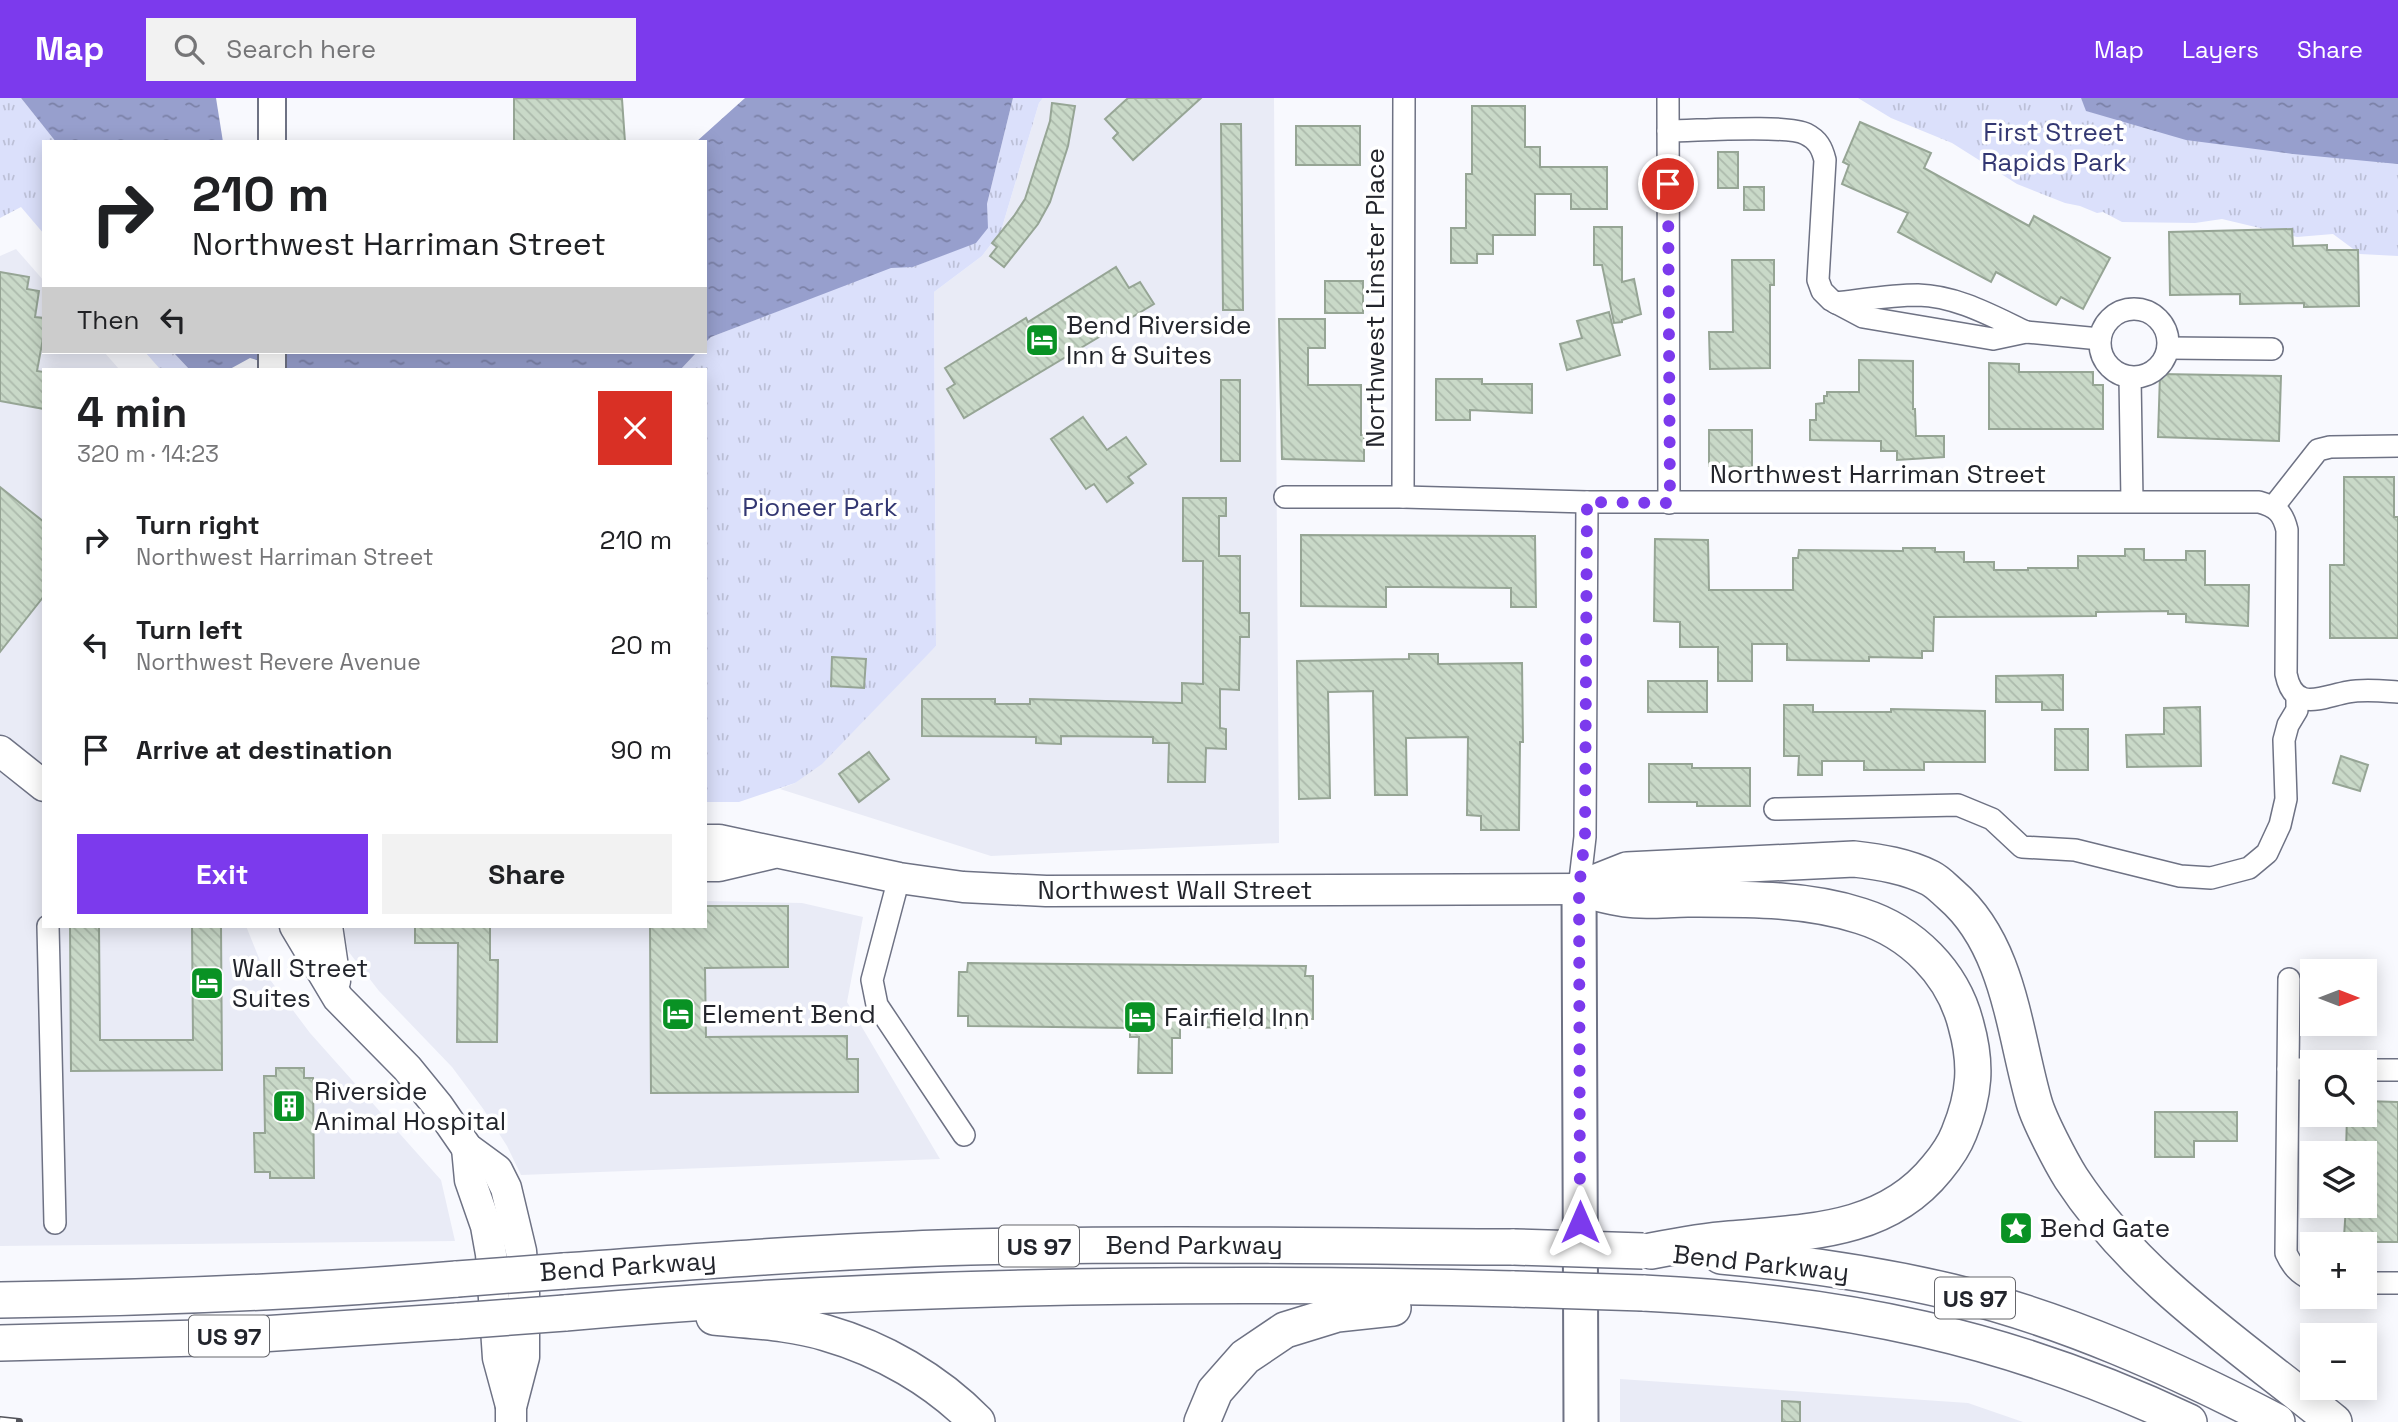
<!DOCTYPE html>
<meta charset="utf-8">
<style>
body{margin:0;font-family:"Space Grotesk",sans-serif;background:#f2f2f2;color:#202124;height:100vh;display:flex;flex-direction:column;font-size:26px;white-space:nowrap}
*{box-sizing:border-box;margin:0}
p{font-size:23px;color:#757577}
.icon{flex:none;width:38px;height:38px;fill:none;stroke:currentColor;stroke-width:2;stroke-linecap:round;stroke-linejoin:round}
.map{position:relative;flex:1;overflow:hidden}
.drawer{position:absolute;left:42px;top:270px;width:665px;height:560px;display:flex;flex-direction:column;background:#fff;border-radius:0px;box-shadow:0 4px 18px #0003}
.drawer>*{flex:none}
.guide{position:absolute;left:42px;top:42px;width:665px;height:214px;border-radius:0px;box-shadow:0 4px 18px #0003;background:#fff;color:#202124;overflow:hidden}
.needle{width:46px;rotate:90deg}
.tools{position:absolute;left:2300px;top:861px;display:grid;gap:14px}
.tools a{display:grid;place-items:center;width:77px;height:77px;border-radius:0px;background:#fff;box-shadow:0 4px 18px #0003;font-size:35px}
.pin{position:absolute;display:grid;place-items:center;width:60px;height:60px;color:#fff;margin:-30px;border:4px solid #fff;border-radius:50%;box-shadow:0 2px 7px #0007}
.me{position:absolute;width:77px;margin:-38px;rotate:0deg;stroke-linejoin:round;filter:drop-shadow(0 0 5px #0008)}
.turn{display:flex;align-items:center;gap:24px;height:147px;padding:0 35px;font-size:32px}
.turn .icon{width:91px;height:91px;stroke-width:2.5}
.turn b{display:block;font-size:49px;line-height:60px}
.then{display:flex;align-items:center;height:66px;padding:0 35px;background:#0003;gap:14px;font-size:26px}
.round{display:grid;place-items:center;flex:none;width:74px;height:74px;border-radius:0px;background:#f2f2f2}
.headline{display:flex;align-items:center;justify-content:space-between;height:119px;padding:0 35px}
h1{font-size:42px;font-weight:800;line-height:52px}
.action{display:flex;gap:14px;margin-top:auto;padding:14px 35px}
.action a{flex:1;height:80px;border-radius:0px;background:#7c3aed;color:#fff;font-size:28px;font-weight:800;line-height:80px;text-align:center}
.action a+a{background:#f2f2f2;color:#202124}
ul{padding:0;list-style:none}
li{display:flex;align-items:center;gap:21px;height:105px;padding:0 35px}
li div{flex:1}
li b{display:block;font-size:26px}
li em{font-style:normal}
header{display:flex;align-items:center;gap:42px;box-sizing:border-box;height:98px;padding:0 35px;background:#7c3aed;color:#fff}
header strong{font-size:33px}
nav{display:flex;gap:38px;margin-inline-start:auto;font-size:24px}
.search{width:490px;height:63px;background:#f2f2f2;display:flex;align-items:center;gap:18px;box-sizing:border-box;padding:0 24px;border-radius:0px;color:#757577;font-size:26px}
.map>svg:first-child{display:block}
</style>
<header>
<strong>Map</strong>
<div class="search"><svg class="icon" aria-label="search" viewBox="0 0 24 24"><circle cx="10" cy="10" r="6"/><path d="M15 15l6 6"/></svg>Search here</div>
<nav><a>Map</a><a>Layers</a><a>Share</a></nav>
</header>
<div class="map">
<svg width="2398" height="1324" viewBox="0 0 2398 1324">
<defs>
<pattern id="grass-tufts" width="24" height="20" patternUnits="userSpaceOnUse" patternTransform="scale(1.75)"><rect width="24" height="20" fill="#dbe0fb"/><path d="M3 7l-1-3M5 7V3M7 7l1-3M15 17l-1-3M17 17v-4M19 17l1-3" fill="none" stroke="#bcc0d7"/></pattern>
<pattern id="water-ripples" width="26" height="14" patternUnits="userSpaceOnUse" patternTransform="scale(1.75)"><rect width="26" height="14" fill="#979fcd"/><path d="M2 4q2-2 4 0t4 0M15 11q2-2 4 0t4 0" fill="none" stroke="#7b81a7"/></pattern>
<pattern id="building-back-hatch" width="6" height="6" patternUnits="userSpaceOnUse" patternTransform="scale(1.75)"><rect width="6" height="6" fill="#c9d9c8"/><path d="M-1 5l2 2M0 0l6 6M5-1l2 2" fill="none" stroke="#acbaac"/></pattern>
</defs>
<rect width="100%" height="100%" fill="#f8f9fe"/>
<!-- built -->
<g fill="#e9ebf6">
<polygon points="1043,0 1274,0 1279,745 991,758 780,691 795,685 936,548 934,194 982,158 1001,133 1039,5"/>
<polygon points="16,151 44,183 44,254 104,254 119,271 44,271 44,828 246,828 265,875 310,935 441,1082 455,1143 0,1148 0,158"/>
<polygon points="705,803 802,805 863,819 847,904 940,1061 521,1077 507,1048 484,1012 452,969 379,893 348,853 345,836 345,828 705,828"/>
<polygon points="1620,1281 1968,1305 2023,1324 1620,1324"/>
</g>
<!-- grass -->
<g fill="url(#grass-tufts)">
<polygon points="0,0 21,0 56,44 44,44 44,136 21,109 0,120"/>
<polygon points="1013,0 1043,0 1039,5 1001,133 982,158 934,194 936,548 822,666 795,685 739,704 705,704 705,271 681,271 697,254 705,254 705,245 711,239 891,169 913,169 976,144 987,130 987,106"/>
<polygon points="1858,0 2081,0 2087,13 2126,23 2398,38 2398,158 2360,156 2333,136 2297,139 2222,121 2195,125 2122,124 2103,114 2097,115 2080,108 2065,105 2017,86 1952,45 1891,20"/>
<polygon points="145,254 173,254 189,271 160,271"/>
</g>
<!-- water -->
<g fill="url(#water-ripples)">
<polygon points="21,0 216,0 223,44 56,44"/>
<polygon points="745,0 1013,0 987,106 988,130 976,145 913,169 891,170 711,239 705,245 705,44 696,44"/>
<polygon points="2081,0 2398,0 2398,66 2293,56 2186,42 2086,13"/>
<polygon points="173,254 697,254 681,271 286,271 250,260 230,271 189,271"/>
</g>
<!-- building -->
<g fill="url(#building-back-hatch)" stroke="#96a595" stroke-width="2">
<polygon points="514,0 622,1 625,44 514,44"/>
<polygon points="1128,0 1201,0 1133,62 1113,40 1118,35 1105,21"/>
<polygon points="1052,5 1075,8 1068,48 1050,104 1038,126 1004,169 990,158 997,149 992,145 1014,118 1025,101 1050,23"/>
<polygon points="1472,8 1525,8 1525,49 1540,49 1540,69 1607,69 1607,111 1571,111 1571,96 1535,96 1535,137 1493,137 1493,156 1477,156 1477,165 1451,165 1451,130 1466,130 1466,76 1472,76"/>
<polygon points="1860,24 1931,55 1924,70 2029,128 2034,118 2110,160 2083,211 2061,199 2056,207 1996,174 1991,184 1898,134 1908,115 1842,86 1849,67 1843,64"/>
<polygon points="1221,26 1241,26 1243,212 1223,212"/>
<rect x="1296" y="28" width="64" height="39"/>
<rect x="1718" y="54" width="20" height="36"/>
<rect x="1744" y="89" width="20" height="23"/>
<polygon points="1594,129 1622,129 1622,184 1634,181 1641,216 1622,222 1622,224 1614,225 1602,167 1594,167"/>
<polygon points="2292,131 2293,148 2327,147 2327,152 2358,152 2359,208 2304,209 2304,205 2240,206 2240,196 2170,197 2169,134"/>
<polygon points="1732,162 1774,162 1774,187 1770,187 1770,270 1710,271 1709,234 1733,234"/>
<polygon points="1116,169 1129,190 1140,184 1154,206 964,320 947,291 955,286 945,270 1026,220 1028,224"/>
<polygon points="0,174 29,179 27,191 39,193 35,219 44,220 44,235 37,273 44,274 44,311 0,303"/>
<rect x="1325" y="183" width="38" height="32"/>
<polygon points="1609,214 1620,257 1567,272 1560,246 1582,240 1577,223"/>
<polygon points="1279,221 1325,221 1325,250 1308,250 1308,287 1361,287 1361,337 1364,337 1364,363 1282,361"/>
<polygon points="1859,262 1913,263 1913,311 1915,311 1916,338 1944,338 1944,359 1897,362 1897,353 1881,353 1881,343 1810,342 1810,322 1816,322 1816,306 1824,305 1824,298 1827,298 1827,294 1859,294"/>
<polygon points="1989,265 2019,266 2019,274 2093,274 2093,287 2103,287 2103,331 1989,331"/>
<polygon points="2160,276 2281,278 2279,343 2158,339"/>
<polygon points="1436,281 1482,281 1482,286 1532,286 1532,315 1470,312 1470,322 1436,322"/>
<rect x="1221" y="282" width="19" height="81"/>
<polygon points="1083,319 1107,352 1126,339 1146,366 1128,379 1133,385 1107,404 1094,386 1086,391 1051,341"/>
<polygon points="1709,332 1752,332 1752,369 1709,368"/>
<polygon points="2344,379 2394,379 2394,419 2398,419 2398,540 2330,540 2330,467 2344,467"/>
<polygon points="0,389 44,424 44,498 0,554"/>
<polygon points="1183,400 1226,400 1226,418 1219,418 1219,458 1240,458 1240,515 1249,515 1249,539 1240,539 1239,592 1220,591 1220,630 1226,631 1226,651 1206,650 1205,684 1168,684 1169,645 1153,645 1153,639 1061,638 1061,646 1036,645 1036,639 922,638 922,601 995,601 995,606 1030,606 1030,601 1182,605 1182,585 1203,586 1203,463 1183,463"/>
<polygon points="1301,437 1535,438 1536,509 1511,509 1511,490 1421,489 1386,489 1386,509 1301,508"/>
<polygon points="1655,441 1708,442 1709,492 1793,492 1793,460 1798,460 1799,452 1903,453 1903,450 1935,450 1935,454 1964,454 1964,464 1994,464 1994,472 2028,472 2028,470 2078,470 2078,458 2125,458 2125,451 2144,451 2144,462 2186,462 2186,453 2205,453 2205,487 2249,487 2248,528 2186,524 2186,516 2168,516 2168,513 2096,514 2096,518 1934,519 1933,553 1922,553 1922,560 1869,559 1869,563 1787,562 1787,546 1752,546 1752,583 1718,583 1718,549 1680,549 1680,524 1654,523"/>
<polygon points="1409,556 1438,556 1438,566 1522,565 1523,644 1520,644 1519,732 1481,732 1481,718 1467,717 1468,639 1406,640 1407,697 1375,697 1373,593 1328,594 1330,700 1299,701 1297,563 1409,561"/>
<polygon points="832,559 866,561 864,590 831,588"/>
<polygon points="2063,577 2063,612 2042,612 2042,604 1996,604 1996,578"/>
<rect x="1648" y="583" width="59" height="31"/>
<polygon points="1784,607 1813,607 1813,614 1891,614 1891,611 1985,613 1985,664 1924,664 1924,672 1864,672 1864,663 1822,663 1822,677 1798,677 1799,658 1784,658"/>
<polygon points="2200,609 2201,668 2127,669 2126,637 2164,636 2164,610"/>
<rect x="2055" y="631" width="33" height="41"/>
<polygon points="869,654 889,681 859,704 839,676"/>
<polygon points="2341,658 2368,667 2360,693 2333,685"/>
<polygon points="1649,666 1692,666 1692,670 1750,670 1750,708 1697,708 1697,704 1649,704"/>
<polygon points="705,808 788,808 788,869 705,870 706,939 847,938 847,961 858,961 858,994 651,995 650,828 705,828"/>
<polygon points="70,828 99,828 100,942 193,942 192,828 221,828 222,972 71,973"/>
<polygon points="415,828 490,828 490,862 498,862 497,944 457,944 458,845 415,845"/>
<polygon points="968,865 1306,868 1305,878 1313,878 1313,921 1304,921 1304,930 1180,929 1180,940 1172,940 1172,975 1138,975 1139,939 1130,939 1130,930 968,928 968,918 958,918 959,874 967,874"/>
<polygon points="276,970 304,970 304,980 313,980 314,1080 270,1080 270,1074 255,1074 254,1035 265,1035 264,978 276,978"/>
<polygon points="2364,1003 2398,1004 2398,1144 2346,1144 2346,1139 2344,1139 2346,1108 2364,1108 2364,1055 2346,1055 2347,1017 2364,1017"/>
<polygon points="2155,1014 2237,1014 2237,1043 2194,1043 2194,1059 2155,1059"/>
<polygon points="1782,1303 1800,1304 1800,1324 1782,1324"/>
</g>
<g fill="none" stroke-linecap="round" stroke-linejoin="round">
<!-- minor casing -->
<g stroke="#6e7284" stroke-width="24">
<g id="minor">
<polyline points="1668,0 1669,405"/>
<path d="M1668 33C1696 33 1786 26 1806 36 1818 42 1822 50 1825 62L1818 182 1822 193 1831 202 1863 219 1993 241 2026 234 2100 241"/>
<path d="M1836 205C1863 202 1891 197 1918 197 1957 198 1992 218 2026 234"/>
<circle cx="2134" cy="245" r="34"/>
<polyline points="2168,250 2272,251"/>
<polyline points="2130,279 2132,403"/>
<path d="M1285 399H1403L1587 404H2259C2277 409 2283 415 2287 432L2286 576C2294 615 2321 599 2348 594 2364 591 2382 593 2398 594"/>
<polyline points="1403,399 1404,0"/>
<polyline points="2274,408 2318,352 2330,349 2398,348"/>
<polyline points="1775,711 1958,707 1992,721 2022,749 2075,752 2180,778 2211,780 2249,770 2267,755 2280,727 2286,701 2284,642 2288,627 2297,612 2297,599"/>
<polyline points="899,780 872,882 877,907 964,1037"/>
<polyline points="1579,791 1585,739 1587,404"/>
<polyline points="48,828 55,1125"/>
<path d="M2289 881 2286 1155C2292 1168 2298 1175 2312 1182"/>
<polyline points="2288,971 2312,971"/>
<polyline points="2364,972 2398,972"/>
<polyline points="2364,1185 2398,1185"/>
</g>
</g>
<!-- tertiary casing -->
<g stroke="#6e7284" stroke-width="30">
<g id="tertiary">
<polyline points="272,0 272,44"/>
<polyline points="272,254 272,271"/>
</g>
</g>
<!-- secondary casing -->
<g stroke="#6e7284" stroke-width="33">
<g id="secondary">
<polyline points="0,653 44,688"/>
<polyline points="705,742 719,742 899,780 963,789 1046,793 1579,791"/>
<polyline points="705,768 719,768 770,756"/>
<polyline points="295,828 338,900 407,970 438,1008 467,1050 497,1072 506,1090 521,1153 524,1188 524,1259 511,1309 511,1324"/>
<polyline points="327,828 335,883"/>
<polyline points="467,1050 470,1082 486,1128 491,1156 498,1260 511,1308"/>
</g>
</g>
<!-- primary casing -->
<g stroke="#6e7284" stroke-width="37">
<polyline id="primary" points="1579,791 1581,1324"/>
</g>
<!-- trunk casing -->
<g stroke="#6e7284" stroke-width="38">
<g id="trunk">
<path d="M1579 791 1627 772 1854 761C1880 764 1906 768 1930 780 1938 784 1944 791 1951 797 2009 847 2014 934 2034 1004 2039 1022 2061 1064 2071 1080 2137 1181 2242 1249 2334 1324"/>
<path d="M1579 791C1594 794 1610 799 1625 801 1645 804 1668 801 1688 801 1746 801 1805 800 1861 818 1912 834 1953 875 1966 927 1977 966 1975 996 1959 1035 1954 1048 1947 1058 1937 1070 1885 1135 1805 1134 1730 1141 1703 1143 1677 1148 1651 1153"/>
<path d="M1721 1158C1799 1165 1876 1176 1952 1194 2066 1222 2173 1270 2277 1324"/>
<path d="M564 1173C699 1163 834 1153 970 1149 1151 1145 1333 1148 1514 1149"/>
<path d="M1643 1195C1840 1204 2010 1239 2189 1324"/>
<path d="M0 1202C153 1200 305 1194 457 1181"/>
<path d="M565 1215C880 1187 1198 1183 1514 1191"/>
<path d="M714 1219C751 1223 790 1224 826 1235 882 1251 936 1282 977 1324"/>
<polyline points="0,1245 200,1240 458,1223"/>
<polyline points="1202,1324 1215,1293 1245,1259 1285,1232 1337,1216 1393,1210"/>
</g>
</g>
<!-- minor -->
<use href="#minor" stroke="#fff" stroke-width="21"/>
<!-- tertiary -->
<use href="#tertiary" stroke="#fff" stroke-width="26"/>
<!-- secondary -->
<use href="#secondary" stroke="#fff" stroke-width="30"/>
<!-- primary -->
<use href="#primary" stroke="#fff" stroke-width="33"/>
<!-- trunk -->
<use href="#trunk" stroke="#fff" stroke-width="35"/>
<!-- rail casing -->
<g stroke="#54555c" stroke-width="8">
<polyline id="rail" points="0,1322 19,1324"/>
</g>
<!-- rail -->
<use href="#rail" stroke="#fff" stroke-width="5" stroke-dasharray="16" stroke-linecap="butt"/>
<!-- trunk-bridge casing -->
<g stroke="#6e7284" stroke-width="38" stroke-linecap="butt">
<g id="trunk-bridge">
<polyline points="1514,1149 1643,1153"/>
<polyline points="457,1181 564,1173"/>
<polyline points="1514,1191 1643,1195"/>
<polyline points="458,1223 565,1215"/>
</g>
</g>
<!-- trunk-bridge -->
<use href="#trunk-bridge" stroke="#fff" stroke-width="35"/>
</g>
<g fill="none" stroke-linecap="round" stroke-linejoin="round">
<!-- route -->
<polyline stroke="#7c3aed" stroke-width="12" stroke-dasharray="0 21.6" points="1580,1124 1579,791 1585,738 1587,404 1670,405 1668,86"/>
</g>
<!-- icons -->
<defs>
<g id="hotel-square" transform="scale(1.75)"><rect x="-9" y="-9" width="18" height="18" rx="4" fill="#099224" stroke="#fff"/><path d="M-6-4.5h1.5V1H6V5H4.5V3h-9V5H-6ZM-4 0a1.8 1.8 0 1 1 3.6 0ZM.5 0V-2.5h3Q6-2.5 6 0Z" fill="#fff"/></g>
<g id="building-square" transform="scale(1.75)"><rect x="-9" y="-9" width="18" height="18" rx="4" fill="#099224" stroke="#fff"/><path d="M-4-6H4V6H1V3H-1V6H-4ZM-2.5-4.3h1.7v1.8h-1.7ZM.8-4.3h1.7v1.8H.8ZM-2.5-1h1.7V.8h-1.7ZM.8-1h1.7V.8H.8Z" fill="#fff"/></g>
<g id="sight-square" transform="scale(1.75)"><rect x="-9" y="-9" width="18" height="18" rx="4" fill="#099224" stroke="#fff"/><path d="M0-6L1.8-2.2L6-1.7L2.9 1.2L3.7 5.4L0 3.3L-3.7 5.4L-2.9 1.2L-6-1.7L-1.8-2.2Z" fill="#fff"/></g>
</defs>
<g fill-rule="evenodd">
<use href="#hotel-square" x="1042" y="242"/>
<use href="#hotel-square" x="207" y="885"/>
<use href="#hotel-square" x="678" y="916"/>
<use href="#hotel-square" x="1140" y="919"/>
<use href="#building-square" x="289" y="1008"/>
<use href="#sight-square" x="2016" y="1130"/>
</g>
<g text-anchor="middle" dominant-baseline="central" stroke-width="7" stroke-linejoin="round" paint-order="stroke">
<!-- shield labels -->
<g fill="#fff" stroke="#65666b" stroke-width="2">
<rect x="999" y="1127.5" width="80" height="41" rx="5"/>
<rect x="1935" y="1179.5" width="80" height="41" rx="5"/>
<rect x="189" y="1217.5" width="80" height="41" rx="5"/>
</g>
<g font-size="24" font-weight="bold" fill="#23252c">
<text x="1039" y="1148">US 97</text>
<text x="1975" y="1200">US 97</text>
<text x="229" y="1238">US 97</text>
</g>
<!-- park labels -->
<g font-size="26" fill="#333772" stroke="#fff">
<text x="2054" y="34">First Street<tspan x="2054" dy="30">Rapids Park</tspan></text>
<text x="820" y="409">Pioneer Park</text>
</g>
<!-- street labels -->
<g font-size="26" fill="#23252c" stroke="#fff">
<text transform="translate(1375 200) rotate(-90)">Northwest Linster Place</text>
<text x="1878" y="376">Northwest Harriman Street</text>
<text x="1175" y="792">Northwest Wall Street</text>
<text x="1194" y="1147">Bend Parkway</text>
<text transform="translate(1761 1165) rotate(6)">Bend Parkway</text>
<text transform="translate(628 1168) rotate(-4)">Bend Parkway</text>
</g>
<!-- poi labels -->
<g font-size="26" fill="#23252c" stroke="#fff" text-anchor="start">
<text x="1066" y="227">Bend Riverside<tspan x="1066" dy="30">Inn &amp; Suites</tspan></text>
<text x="232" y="870">Wall Street<tspan x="232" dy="30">Suites</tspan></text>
<text x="702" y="916">Element Bend</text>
<text x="1164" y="919">Fairfield Inn</text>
<text x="314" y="993">Riverside<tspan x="314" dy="30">Animal Hospital</tspan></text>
<text x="2040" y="1130">Bend Gate</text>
</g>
</g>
</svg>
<div class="tools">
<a><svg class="needle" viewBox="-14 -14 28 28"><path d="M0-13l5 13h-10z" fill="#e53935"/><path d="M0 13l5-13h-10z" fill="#757577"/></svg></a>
<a><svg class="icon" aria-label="search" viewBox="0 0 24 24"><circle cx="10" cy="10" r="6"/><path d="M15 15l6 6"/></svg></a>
<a><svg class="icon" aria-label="layers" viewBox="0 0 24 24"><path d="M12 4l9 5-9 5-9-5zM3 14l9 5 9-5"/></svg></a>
<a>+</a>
<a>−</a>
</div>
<div class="pin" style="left:1668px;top:86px;background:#d93025"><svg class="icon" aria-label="arrive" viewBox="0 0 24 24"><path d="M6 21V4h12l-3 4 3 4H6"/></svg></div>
<svg class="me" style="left:1580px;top:1124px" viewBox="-20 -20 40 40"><path d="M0-17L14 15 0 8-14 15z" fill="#7c3aed" stroke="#fff" stroke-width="4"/></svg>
<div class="guide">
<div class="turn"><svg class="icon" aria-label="right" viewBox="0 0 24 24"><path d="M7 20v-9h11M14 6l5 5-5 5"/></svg><div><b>210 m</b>Northwest Harriman Street</div></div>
<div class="then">Then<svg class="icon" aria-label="left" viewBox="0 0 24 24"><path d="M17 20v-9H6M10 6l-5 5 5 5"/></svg></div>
</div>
<section class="drawer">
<div class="headline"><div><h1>4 min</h1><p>320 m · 14:23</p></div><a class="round" style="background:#d93025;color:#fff"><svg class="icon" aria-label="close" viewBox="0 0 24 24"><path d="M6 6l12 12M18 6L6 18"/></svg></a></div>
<ul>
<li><svg class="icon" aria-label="right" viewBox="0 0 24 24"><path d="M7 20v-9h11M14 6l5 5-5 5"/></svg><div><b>Turn right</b><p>Northwest Harriman Street</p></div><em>210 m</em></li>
<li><svg class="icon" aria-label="left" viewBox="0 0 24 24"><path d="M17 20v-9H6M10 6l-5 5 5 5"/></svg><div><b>Turn left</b><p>Northwest Revere Avenue</p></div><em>20 m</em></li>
<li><svg class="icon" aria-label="arrive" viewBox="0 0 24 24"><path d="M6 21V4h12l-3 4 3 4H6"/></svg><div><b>Arrive at destination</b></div><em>90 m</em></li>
</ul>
<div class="action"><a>Exit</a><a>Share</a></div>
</section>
</div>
